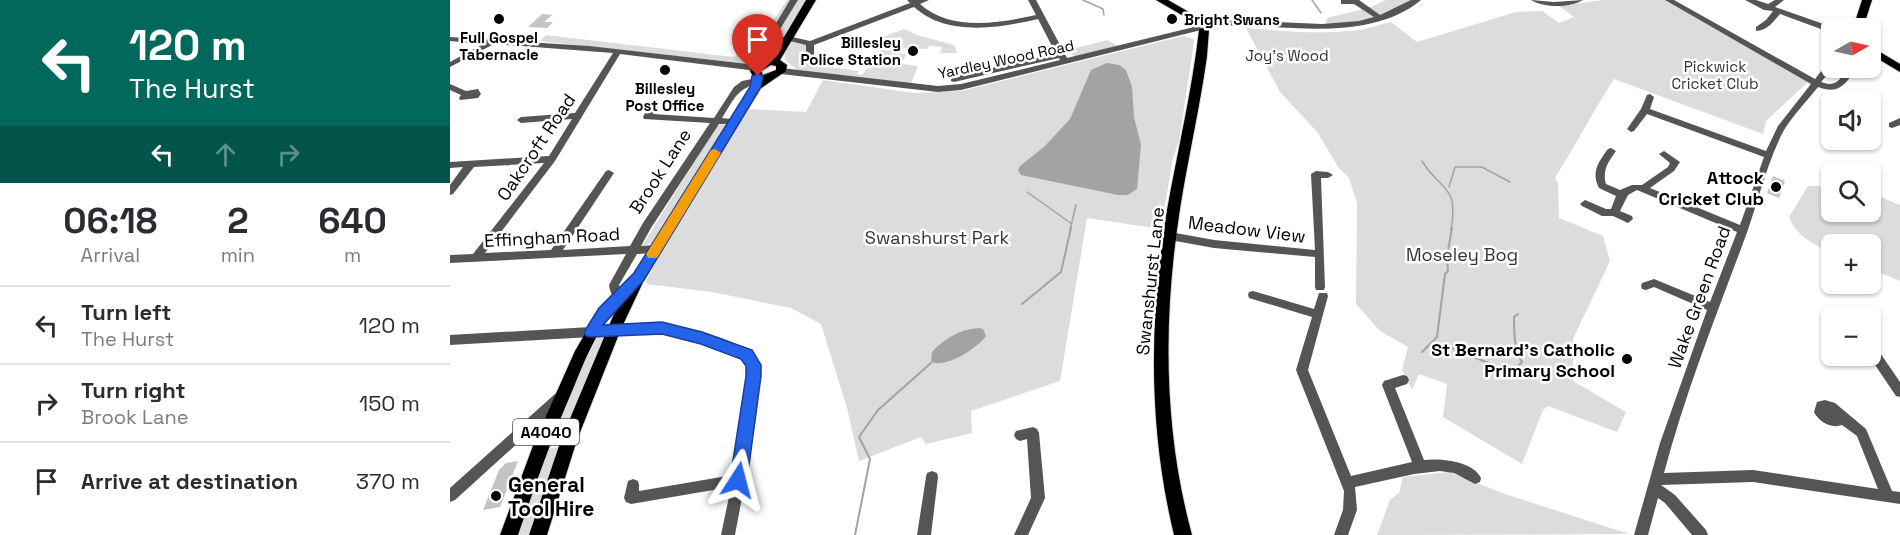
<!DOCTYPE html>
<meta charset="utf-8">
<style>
body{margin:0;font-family:"Space Grotesk",sans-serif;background:#f2f2f3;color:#2b2b33;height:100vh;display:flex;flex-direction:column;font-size:22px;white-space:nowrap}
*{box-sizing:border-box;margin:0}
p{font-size:20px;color:#7c7c81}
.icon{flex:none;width:33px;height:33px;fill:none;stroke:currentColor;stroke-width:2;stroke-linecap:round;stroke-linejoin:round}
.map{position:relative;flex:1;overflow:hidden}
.sheet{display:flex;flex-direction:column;background:#fff;width:450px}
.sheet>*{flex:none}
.top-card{background:#00695c;color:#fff;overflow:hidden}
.needle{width:39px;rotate:81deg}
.controls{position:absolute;left:1371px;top:18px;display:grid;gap:12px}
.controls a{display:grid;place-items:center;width:60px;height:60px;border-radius:9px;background:#fff;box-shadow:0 2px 4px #0004;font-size:30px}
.pin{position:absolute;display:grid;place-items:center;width:51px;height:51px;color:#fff;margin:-62px -26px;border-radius:50% 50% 50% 0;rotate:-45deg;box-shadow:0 0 6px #0007}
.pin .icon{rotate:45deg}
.me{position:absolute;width:66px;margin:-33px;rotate:9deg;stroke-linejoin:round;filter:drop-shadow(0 0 4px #0008)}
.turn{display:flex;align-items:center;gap:21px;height:126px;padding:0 30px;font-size:27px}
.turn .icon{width:78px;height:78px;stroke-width:2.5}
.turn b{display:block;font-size:42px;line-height:51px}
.lanes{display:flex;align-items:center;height:57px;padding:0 30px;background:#0003;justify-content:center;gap:30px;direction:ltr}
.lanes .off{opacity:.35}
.eta{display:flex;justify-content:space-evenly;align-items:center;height:102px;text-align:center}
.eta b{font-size:36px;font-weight:800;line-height:42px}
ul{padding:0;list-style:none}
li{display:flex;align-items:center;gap:18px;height:78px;padding:0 30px;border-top:2px solid #e1e1e2}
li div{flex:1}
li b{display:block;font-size:22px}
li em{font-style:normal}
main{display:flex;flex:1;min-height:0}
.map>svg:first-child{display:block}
</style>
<main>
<section class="sheet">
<div class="top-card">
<div class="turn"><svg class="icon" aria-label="left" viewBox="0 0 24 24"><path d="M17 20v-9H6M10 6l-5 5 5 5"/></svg><div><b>120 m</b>The Hurst</div></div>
<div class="lanes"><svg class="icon" aria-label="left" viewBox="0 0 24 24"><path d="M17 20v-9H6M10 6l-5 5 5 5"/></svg><svg class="icon off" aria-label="ahead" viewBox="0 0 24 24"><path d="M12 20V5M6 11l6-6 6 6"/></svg><svg class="icon off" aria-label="right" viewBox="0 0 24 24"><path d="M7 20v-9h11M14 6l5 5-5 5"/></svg></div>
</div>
<div class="eta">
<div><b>06:18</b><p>Arrival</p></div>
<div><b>2</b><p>min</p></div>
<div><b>640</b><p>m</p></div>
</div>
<ul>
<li><svg class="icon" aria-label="left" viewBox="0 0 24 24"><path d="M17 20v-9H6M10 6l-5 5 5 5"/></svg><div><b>Turn left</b><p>The Hurst</p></div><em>120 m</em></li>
<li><svg class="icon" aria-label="right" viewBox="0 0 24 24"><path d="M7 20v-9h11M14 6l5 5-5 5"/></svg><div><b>Turn right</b><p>Brook Lane</p></div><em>150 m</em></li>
<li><svg class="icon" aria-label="arrive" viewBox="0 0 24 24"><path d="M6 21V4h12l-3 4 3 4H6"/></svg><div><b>Arrive at destination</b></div><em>370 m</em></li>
</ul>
</section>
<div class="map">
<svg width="1450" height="535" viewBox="0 0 1450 535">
<rect width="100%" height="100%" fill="#fff"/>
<!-- green -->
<g fill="#dcdcdc">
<path d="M337 0H358L337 35 333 37 326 35 341 3 320 36 330 44C323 54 312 62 299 64L90 41 96 35 284 57 290 51H299L305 48Z"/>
<path d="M936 0H962C932 19 911 22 877 24L876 22 877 18 921 7Z"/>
<path d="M1153 0H1215L1358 82 1316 121 1313 134 1164 79C1143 112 1126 144 1105 178L1108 183 1109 218 1153 236 1160 261 1123 339V381L1176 412 1167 432 1098 406 1093 410 1072 464 993 417 997 384 969 374 962 390 952 370 958 347 930 331 906 304 907 203 899 178 888 167 868 133 830 92 796 28C833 31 872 35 909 30 919 29 930 24 941 22L967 42 1066 12 1092 11 1109 23 1124 17 1109 6Z"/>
<polygon points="454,29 467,35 504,45 507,53 490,53 492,47 479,46 478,49 451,48 448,53 456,54 452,64 468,66 460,86 347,70 335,60 335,52 341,41 358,45 358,64 409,71 407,74 412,75 417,68 421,69 431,52 423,41"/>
<polygon points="733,36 744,39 743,49 729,141 723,158 711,229 637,218 610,381 521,411 522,433 476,444 471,437 409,461 397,408 371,324 341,308 262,292 197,284 196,281 223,230 297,109 356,112 373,80 465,93 511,91"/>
<polygon points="657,40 668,46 627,57 615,51"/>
<polygon points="271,124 279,126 204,243 192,246 266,127"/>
<path d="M1358 186H1381L1382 212H1420L1421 193 1450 205V281L1421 269 1420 244H1382L1381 252C1363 244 1346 236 1339 217Z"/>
<polygon points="154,333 156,334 115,438 99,440 141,343 147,336"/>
<polygon points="108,447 113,448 83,535 66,535 96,449"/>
<polygon points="999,472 1055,494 1179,534 927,535 940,500 949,493 953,477"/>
</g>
<!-- water -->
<g fill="#a3a3a3">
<polygon points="657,63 669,65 676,70 682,87 684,117 691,145 687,189 678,195 668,195 571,175 568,170 570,166 595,146 620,119 641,70"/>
<path d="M529 328 533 329 536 336C526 349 497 368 481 362L482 352C493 339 511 329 529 328Z"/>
</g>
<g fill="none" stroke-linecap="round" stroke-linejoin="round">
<!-- stream-far1 -->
<g stroke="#a3a3a3" stroke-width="1.5">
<polyline points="633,0 653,9 654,15"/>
<polyline points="862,0 871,13"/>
<path d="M972 161C991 192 1009 184 1001 230"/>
<polyline points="999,187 1005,167 1032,167 1060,182"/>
<polyline points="577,192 622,224"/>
<polyline points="620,230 626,205"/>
</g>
<!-- stream -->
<g stroke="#a3a3a3" stroke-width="2">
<polyline points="572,304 611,272 621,228"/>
<path d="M1068 314 1064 317C1064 333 1064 348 1072 362L1069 365"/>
<polyline points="986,342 1061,372"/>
<polyline points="972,352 987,337 995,274 998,271 997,256 1002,228"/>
<polyline points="405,535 420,459 409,437 428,410 481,363"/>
</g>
</g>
<!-- building -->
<g fill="#c4c4c4">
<polygon points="92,14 102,15 94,22 103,22 97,28 78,27"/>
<polygon points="1323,176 1335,181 1329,198 1317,193"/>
<polygon points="68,461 50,507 33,510 49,470 56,463"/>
</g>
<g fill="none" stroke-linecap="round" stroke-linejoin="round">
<!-- major casing -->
<g stroke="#dbdbdb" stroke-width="2">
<g id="major">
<path d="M356 0H366L330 60 337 65 336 71 310 89 195 278 171 329 127 440 97 535H79L111 440 166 309C146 331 134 362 123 389 102 437 85 486 68 535H50L84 443 125 351 150 308 182 277 301 87 303 76 300 71 307 63 321 59ZM321 65 326 66V70L313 75 311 71Z"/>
<polygon points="706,0 718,0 758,23 757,25 749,25"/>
<polygon points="1412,0 1422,0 1413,28 1403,28"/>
<path d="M754 27 759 30 757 56C750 107 738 158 730 209 713 318 713 428 742 535H724C698 427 699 319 717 210 728 149 742 91 749 30Z"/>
<polygon points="1420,46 1450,64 1450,72 1420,54"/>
</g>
</g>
<!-- minor -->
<g fill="#555" fill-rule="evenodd">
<path d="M340 0H348L327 34 334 37 338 36 360 41 460 3 457 0H479L470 4C501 32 549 23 586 15L578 0H586L617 58 748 26 752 28 751 30 511 90 488 92 331 74 327 71 331 68 488 86 511 84 610 60 609 58 504 82 501 81V77L606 54 588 19C549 28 497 37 464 7L364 45V61L368 64 364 66 356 62V45L340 41 336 43 319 35Z"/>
<path d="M891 0H909L930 15 961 0H971C924 39 849 28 791 25 782 25 761 29 755 25L759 23 778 20 872 24 909 21 924 17 904 4H891Z"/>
<path d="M1081 0 1104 2 1133 0C1119 8 1095 8 1081 0Z"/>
<path d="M1215 0H1224L1365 79 1379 61H1382L1383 68 1371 82C1387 88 1389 79 1399 68H1407C1395 84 1390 95 1368 87 1357 101 1343 115 1334 130 1315 166 1307 208 1292 246 1264 321 1235 394 1214 473L1303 470 1428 489 1407 436 1392 425C1381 429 1369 422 1364 412L1367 402 1375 400 1385 403 1416 429 1442 491 1450 492V504L1303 482 1211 485 1225 495 1256 530 1258 535H1242L1215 503 1208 498 1198 535H1184L1210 443 1257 310 1204 287 1196 290 1192 289 1191 286 1192 283 1204 279 1260 302 1287 232 1187 190 1178 195 1170 211 1182 216 1183 219 1178 223 1163 216H1152L1132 206 1130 204 1135 200 1156 209H1161L1166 196 1149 188C1141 173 1148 162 1158 149L1161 148 1166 151C1158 162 1152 171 1156 184L1170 190 1182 185H1192L1218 167 1220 163 1209 154 1214 151 1230 162 1224 171 1200 188 1290 225 1314 157 1197 114 1184 131 1181 132 1177 129 1191 109 1197 95 1200 94 1204 97 1200 109 1316 151 1328 126 1361 84Z"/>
<path d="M1295 0H1306L1318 4 1325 0H1334L1325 7 1385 28H1382V32H1379L1330 14C1324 21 1317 31 1306 31V27L1316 20 1323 11 1314 10Z"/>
<path d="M0 37 139 46 307 65 311 68 307 71 170 54 105 161 35 253 101 250 156 171 159 170 164 173 113 250 180 246 193 223 260 123 194 119 193 117 201 101 204 100 208 103 203 114 264 118 284 87 292 81 307 78 311 81 310 83C287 88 284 99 272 118L288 120V124H269L201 228 191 246 206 245 211 249 206 253 187 254 169 285 174 296 173 299C164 302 160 293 159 285L176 254 0 263V255L23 254 94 163 24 167 3 194 0 195V185L13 167 0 168V162L99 156 122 119 71 123 67 120 71 117 125 113 163 53 44 44 0 67V62L33 44 0 41Z"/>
<polygon points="0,84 16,91 28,89 31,94 28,98 10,100 9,98 11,95 0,90"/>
<polygon points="1450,118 1450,125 1442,128 1439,127 1439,123"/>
<polygon points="866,171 878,172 883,175 878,178 871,178 875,287 874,290 866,290 865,287 865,257 764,248 720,240 715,236 720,232 764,240 865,250 861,174"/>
<path d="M803 291 864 309 869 293H877L878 296 858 370 901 476 962 462 932 385 934 381 953 375 957 376 959 380 957 384 945 388 974 460C991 458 1023 461 1031 478L1030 482 1025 484 1004 473 990 471 964 474 905 487 907 510 898 535H884L893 510 894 491 846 370 862 317 799 298 798 295 799 292Z"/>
<path d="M201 323C223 322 297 340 307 361 317 383 290 506 285 535H271L281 487 181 504 176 502 174 498 178 481 183 479 188 481 189 485V491L283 475C287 456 303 378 296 364 288 348 224 332 206 332 192 331 178 333 164 334L160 332 158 329 160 326 164 324Z"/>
<polygon points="141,327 145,329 147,332 145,335 141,337 0,345 0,335"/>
<polygon points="1420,342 1424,344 1450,382 1450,397 1446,396 1419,356"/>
<polygon points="109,393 113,394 115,398 113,402 5,500 0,502 0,488 105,394"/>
<polygon points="583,427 587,429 589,433 595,498 578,535 564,535 581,498 577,439 570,441 566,439 564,435 566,431"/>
<polygon points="482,471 487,473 488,477 481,535 467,535 476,477 477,473"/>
</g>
<!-- major -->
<use href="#major" fill="#000" fill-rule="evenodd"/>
</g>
<!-- route -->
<polygon fill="#2563eb" stroke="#184099" stroke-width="1.5" points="308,73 313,76 311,87 194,280 153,325 212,322 252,332 302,350 311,365 311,376 297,480 294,486 288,488 283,486 280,480 296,376 296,366 291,359 251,344 212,334 141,337 136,336 134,332 149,308 184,273 300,87 302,76"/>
<!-- slow -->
<polygon fill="#f59e0b" points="265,149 271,153 207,258 198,258 196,254 198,251 261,150"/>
<!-- markers -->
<g fill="#000" stroke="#fff" stroke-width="2">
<circle cx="49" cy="19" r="6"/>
<circle cx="722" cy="19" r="6"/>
<circle cx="463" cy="51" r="6"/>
<circle cx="215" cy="70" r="6"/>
<circle cx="1326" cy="187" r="6"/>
<circle cx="1177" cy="359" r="6"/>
<circle cx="46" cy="496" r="6"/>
</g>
<g text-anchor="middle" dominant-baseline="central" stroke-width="5" stroke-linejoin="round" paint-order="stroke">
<!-- far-poi labels -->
<g font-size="15" font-weight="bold" fill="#000" stroke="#fff">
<text x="734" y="19" text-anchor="start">Bright Swans</text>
<text x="49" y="37">Full Gospel<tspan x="49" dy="17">Tabernacle</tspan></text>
<text x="451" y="42" text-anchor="end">Billesley<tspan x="451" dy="17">Police Station</tspan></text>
<text x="215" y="88">Billesley<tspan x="215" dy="17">Post Office</tspan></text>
</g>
<!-- far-park labels -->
<g font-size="15" fill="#333" stroke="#fff">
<text x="837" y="55">Joy's Wood</text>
<text x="1265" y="66">Pickwick<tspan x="1265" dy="17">Cricket Club</tspan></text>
</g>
<!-- far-street labels -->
<g font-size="15" fill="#000" stroke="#fff">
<text transform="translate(556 59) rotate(-12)">Yardley Wood Road</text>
</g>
<!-- shield labels -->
<rect fill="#fff" stroke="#4c4c4c" stroke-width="1.5" x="63" y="419" width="66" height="26" rx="4.5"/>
<g font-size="16" font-weight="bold" fill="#000">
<text x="96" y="432">A4040</text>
</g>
<!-- street labels -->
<g font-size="18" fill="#000" stroke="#fff">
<text transform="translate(86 147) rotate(-56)">Oakcroft Road</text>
<text transform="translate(210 171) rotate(-57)">Brook Lane</text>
<text transform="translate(797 229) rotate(7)">Meadow View</text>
<text transform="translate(102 237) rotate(-3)">Effingham Road</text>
<text transform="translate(700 281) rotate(-84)">Swanshurst Lane</text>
<text transform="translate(1249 297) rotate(-70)">Wake Green Road</text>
</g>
<!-- poi labels -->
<g font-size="18" font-weight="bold" fill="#000" stroke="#fff" text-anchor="end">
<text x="1314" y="177">Attock<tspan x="1314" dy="21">Cricket Club</tspan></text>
<text x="1165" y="349">St Bernard's Catholic<tspan x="1165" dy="21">Primary School</tspan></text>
</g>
<!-- park labels -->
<g font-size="18" fill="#333" stroke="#fff">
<text x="487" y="237">Swanshurst Park</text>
<text x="1012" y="254">Moseley Bog</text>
</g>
<!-- near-poi labels -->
<g font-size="21" font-weight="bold" fill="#000" stroke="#fff" text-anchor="start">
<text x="58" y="484">General<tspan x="58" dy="24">Tool Hire</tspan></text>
</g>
</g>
</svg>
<div class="controls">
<a><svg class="needle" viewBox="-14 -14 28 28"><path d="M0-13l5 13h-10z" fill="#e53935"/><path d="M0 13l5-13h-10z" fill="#7c7c81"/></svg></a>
<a><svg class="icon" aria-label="sound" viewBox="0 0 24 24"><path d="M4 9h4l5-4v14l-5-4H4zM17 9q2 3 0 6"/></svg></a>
<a><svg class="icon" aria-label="search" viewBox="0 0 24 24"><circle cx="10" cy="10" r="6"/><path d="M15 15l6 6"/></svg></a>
<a>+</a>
<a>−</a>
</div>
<div class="pin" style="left:308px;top:76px;background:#d93025"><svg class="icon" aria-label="arrive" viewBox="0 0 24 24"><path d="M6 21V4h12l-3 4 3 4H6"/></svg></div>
<svg class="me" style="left:288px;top:480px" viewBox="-20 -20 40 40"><path d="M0-17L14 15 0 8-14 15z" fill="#2563eb" stroke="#fff" stroke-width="4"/></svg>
</div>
</main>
